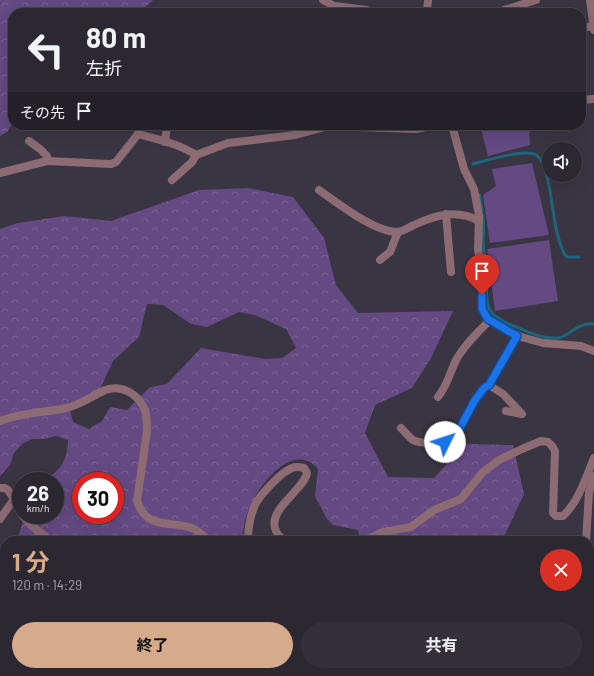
<!DOCTYPE html>
<html lang="ja">
<meta charset="utf-8">
<style>
body{margin:0;font-family:Barlow,"Noto Sans JP",sans-serif;background:#34303a;color:#f1f3f6;height:100vh;display:flex;flex-direction:column;font-size:15px;white-space:nowrap}
*{box-sizing:border-box;margin:0}
p{font-size:13px;color:#a6a6ac}
.icon{flex:none;width:22px;height:22px;fill:none;stroke:currentColor;stroke-width:2;stroke-linecap:round;stroke-linejoin:round}
.map{position:relative;flex:1;overflow:hidden}
.side{position:absolute;left:0px;top:536px;width:594px;height:140px;display:flex;flex-direction:column;background:#2c2832;border-radius:16px 16px 0 0;box-shadow:0 4px 16px #0002,0 0 0 1px #48444d}
.side>*{flex:none}
.banner{position:absolute;left:8px;top:8px;width:578px;height:122px;border-radius:16px;box-shadow:0 4px 16px #0002,0 0 0 1px #48444d;background:#2c2832;color:#f1f3f6;overflow:hidden}
.fabs{position:absolute;left:542px;top:142px;display:grid;gap:8px}
.fabs a{display:grid;place-items:center;width:40px;height:40px;border-radius:50%;background:#2c2832;box-shadow:0 4px 16px #0002,0 0 0 1px #48444d;font-size:20px}
.speed{position:absolute;left:12px;top:472px;display:flex;gap:8px;font-size:20px;font-weight:700;text-align:center}
.speed>*{display:grid;place-content:center;width:52px;height:52px;border-radius:50%;background:#2c2832;box-shadow:0 4px 16px #0002,0 0 0 1px #48444d;line-height:1}
.speed small{font-size:10px;font-weight:400}
.speed .limit{border:6px solid #d22;background:#fff;color:#111}
.pin{position:absolute;display:grid;place-items:center;width:34px;height:34px;color:#fff;margin:-41px -17px;border-radius:50% 50% 50% 0;rotate:-45deg;box-shadow:0 0 4px #0007}
.pin .icon{rotate:45deg}
.me{position:absolute;width:44px;margin:-22px;rotate:49deg;stroke-linejoin:round;filter:drop-shadow(0 0 3px #0008)}
.turn{display:flex;align-items:center;gap:14px;height:84px;padding:0 12px;font-size:18px}
.turn .icon{width:52px;height:52px;stroke-width:2.5}
.turn b{display:block;font-size:28px;line-height:34px}
.then{display:flex;align-items:center;height:38px;padding:0 12px;background:#0003;gap:8px;font-size:15px}
.round{display:grid;place-items:center;flex:none;width:42px;height:42px;border-radius:21px;background:#34303a}
.summary{display:flex;align-items:center;justify-content:space-between;height:68px;padding:0 12px}
h1{font-size:24px;font-weight:700;line-height:30px;color:#d6ab8b}
.cta{display:flex;gap:8px;margin-top:auto;padding:8px 12px}
.cta a{flex:1;height:46px;border-radius:24px;background:#d6ab8b;color:#111;font-size:16px;font-weight:700;line-height:46px;text-align:center}
.cta a+a{background:#34303a;color:#f1f3f6}
.map>svg:first-child{display:block}
</style>
<div class="map">
<svg width="594" height="676" viewBox="0 0 594 676">
<defs>
<pattern id="forest-crowns" width="20" height="18" patternUnits="userSpaceOnUse"><rect width="20" height="18" fill="#644983"/><path d="M2 6a3 3 0 1 1 6 0M12 15a3 3 0 1 1 6 0" fill="none" stroke="#7a6294"/></pattern>
</defs>
<rect width="100%" height="100%" fill="#3a3542"/>
<!-- grass -->
<g fill="#644983">
<polygon points="483,125 529,125 530,145 488,156 481,129 484,129"/>
<polygon points="532,163 549,235 490,243 483,195 496,186 492,169"/>
<polygon points="549,240 558,301 495,311 487,249"/>
</g>
<!-- forest -->
<g fill="url(#forest-crowns)" fill-rule="evenodd">
<path d="M0 0H153C144 11 125 15 111 13 106 12 100 9 95 7L93 13H13V122L7 132 0 136Z"/>
<path d="M247 188 293 197 324 238 336 285 358 313 453 311 431 358 412 388 375 405 365 433 388 477 434 478 465 444 513 445 524 494 502 541H357L360 538 358 530 333 525 327 519 315 496 318 469C286 431 233 518 245 541H17L25 515H55V481H43C60 471 68 460 68 440L56 436 44 439H32L22 444 14 453 10 465 0 476V229L18 223 64 216 111 221 199 190ZM147 304 163 305 191 324 207 327 239 312 255 315 286 329 296 348 282 358 265 359 201 348 167 384 150 387 127 410 110 407 102 421 89 429 73 422 69 406 100 389 113 361 139 337ZM81 481H115V515H81Z"/>
<polygon points="5,671 382,671 383,676 5,676"/>
<polygon points="435,671 474,671 474,672 483,676 437,676"/>
</g>
<g fill="none" stroke-linecap="round" stroke-linejoin="round">
<!-- stream -->
<g stroke="#1c657d" stroke-width="3">
<path d="M473 164C488 160 520 150 534 154 550 159 552 216 557 232 559 240 561 251 567 257H579"/>
<polyline points="480,195 482,211"/>
<path d="M483 216C484 226 483 235 483 244 484 254 487 264 487 275 487 285 485 299 489 308 492 317 511 325 519 328 531 334 544 339 558 338 569 337 577 322 594 324"/>
</g>
<!-- street -->
<g stroke="#8c6b73" stroke-width="8">
<polyline points="323,0 334,6 367,10 368,13"/>
<polyline points="590,0 594,30"/>
<polyline points="427,13 428,0"/>
<polyline points="495,13 536,0"/>
<polyline points="581,28 594,26"/>
<polyline points="581,100 594,99"/>
<polyline points="450,125 453,129 464,169 474,189 479,216 478,249 482,281 482,309 488,319 521,337 543,343 581,346 594,351"/>
<polyline points="138,134 140,125"/>
<polyline points="29,141 40,149 47,156 47,161"/>
<polyline points="165,142 167,125"/>
<path d="M0 173 47 161 111 164 116 162 138 134C157 139 180 144 196 155L228 143 295 135 329 126 415 129 438 125"/>
<polyline points="172,180 192,162 196,155"/>
<path d="M319 190C338 203 374 232 397 232 402 232 409 227 414 225 435 215 457 209 479 221"/>
<polyline points="446,214 451,272"/>
<polyline points="380,260 390,252 398,232"/>
<polyline points="489,385 503,394 522,414 506,411"/>
<path d="M438 397C447 386 450 373 456 360 464 346 475 335 486 324L488 319"/>
<path d="M0 421C21 412 44 413 66 408 80 405 92 396 105 390 122 384 138 394 145 410 147 416 147 424 147 431L137 501C147 531 171 520 192 528 198 530 205 537 209 541"/>
<path d="M401 428C405 432 409 437 413 440 422 445 444 443 453 439 464 426 473 393 489 385L517 336"/>
<polyline points="0,488 5,488 8,490 14,499 0,519"/>
<polyline points="14,499 21,513"/>
<polyline points="22,515 32,526 51,541"/>
<path d="M248 541C248 529 250 516 255 505 260 495 281 472 292 468 296 466 300 467 304 468L307 473C304 490 266 510 276 531 278 536 282 539 287 541"/>
<path d="M363 541 383 532 411 527 434 510 461 499 483 472 499 460 522 449 541 441 548 442 552 446 555 451 553 513 556 516H563C579 501 586 477 594 458"/>
<polyline points="586,541 589,492 594,476"/>
<polyline points="589,553 594,553"/>
<polyline points="589,593 594,593"/>
<polyline points="524,671 539,676"/>
<polyline points="557,671 572,676"/>
<polyline points="119,676 121,671"/>
<polyline points="311,676 314,671"/>
</g>
</g>
<g fill="none" stroke-linecap="round" stroke-linejoin="round">
<!-- route casing -->
<g stroke="#114b97" stroke-width="10">
<polyline id="route" points="445,442 454,439 475,400 484,388 489,385 517,336 488,319 482,309 482,295"/>
</g>
<!-- route -->
<use href="#route" stroke="#1a73e8" stroke-width="7"/>
</g>
</svg>
<div class="fabs">
<a><svg class="icon" aria-label="sound" viewBox="0 0 24 24"><path d="M4 9h4l5-4v14l-5-4H4zM17 9q2 3 0 6"/></svg></a>
</div>
<div class="speed"><div>26<small>km/h</small></div><div class="limit">30</div></div>
<div class="pin" style="left:482px;top:295px;background:#d93025"><svg class="icon" aria-label="arrive" viewBox="0 0 24 24"><path d="M6 21V4h12l-3 4 3 4H6"/></svg></div>
<svg class="me" style="left:445px;top:442px" viewBox="-20 -20 40 40"><circle r="19" fill="#fff"/><path d="M0-13L10 11 0 6-10 11z" fill="#1a73e8"/></svg>
<div class="banner">
<div class="turn"><svg class="icon" aria-label="left" viewBox="0 0 24 24"><path d="M17 20v-9H6M10 6l-5 5 5 5"/></svg><div><b>80 m</b>左折</div></div>
<div class="then">その先<svg class="icon" aria-label="arrive" viewBox="0 0 24 24"><path d="M6 21V4h12l-3 4 3 4H6"/></svg></div>
</div>
<section class="side">
<div class="summary"><div><h1>1 分</h1><p>120 m · 14:29</p></div><a class="round" style="background:#d93025;color:#fff"><svg class="icon" aria-label="close" viewBox="0 0 24 24"><path d="M6 6l12 12M18 6L6 18"/></svg></a></div>
<div class="cta"><a>終了</a><a>共有</a></div>
</section>
</div>
